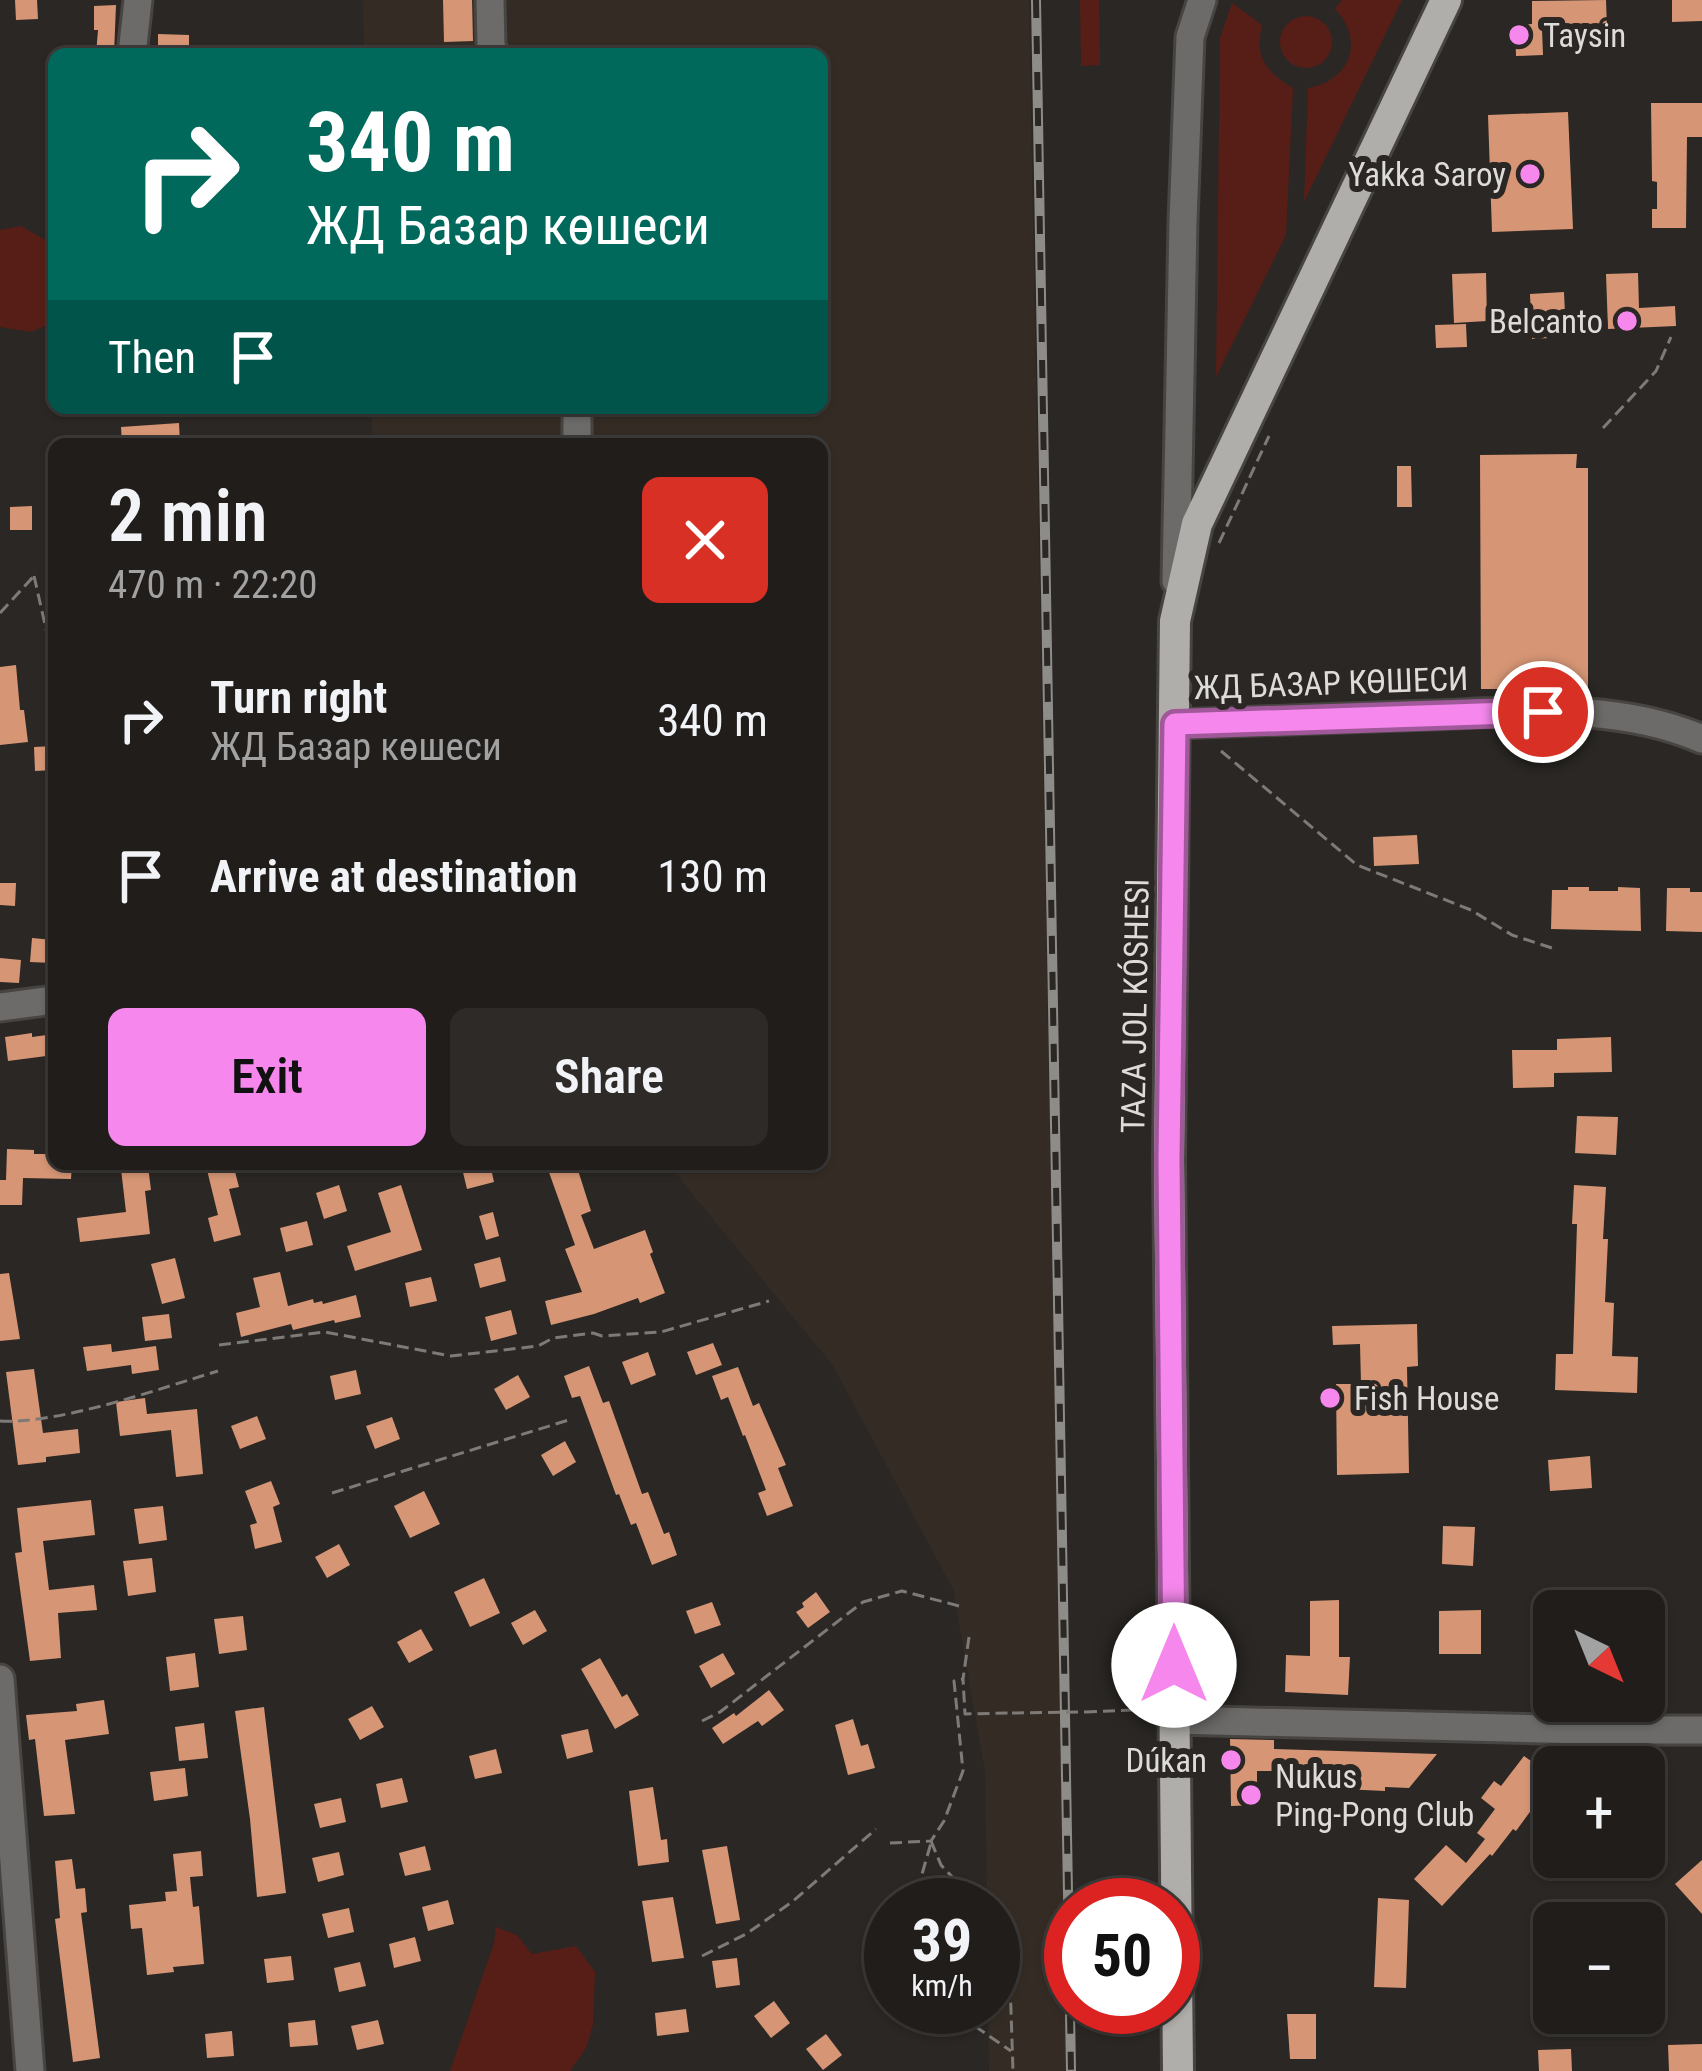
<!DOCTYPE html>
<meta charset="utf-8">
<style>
body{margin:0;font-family:"Roboto Condensed",sans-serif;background:#2d2a28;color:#f1f3f6;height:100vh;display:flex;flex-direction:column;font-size:45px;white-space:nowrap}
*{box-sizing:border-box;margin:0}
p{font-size:39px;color:#a2a2a3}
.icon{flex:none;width:66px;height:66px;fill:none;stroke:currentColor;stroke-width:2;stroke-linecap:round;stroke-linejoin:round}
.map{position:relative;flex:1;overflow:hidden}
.details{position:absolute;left:48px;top:438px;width:780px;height:732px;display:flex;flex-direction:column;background:#201d1b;border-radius:18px;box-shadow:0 3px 9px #0004,0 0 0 3px #3d3b3a}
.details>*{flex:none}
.guide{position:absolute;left:48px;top:48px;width:780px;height:366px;border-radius:18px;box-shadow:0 3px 9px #0004,0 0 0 3px #3d3b3a;background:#00695c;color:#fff;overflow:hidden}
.needle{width:78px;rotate:137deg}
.buttons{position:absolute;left:1533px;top:1590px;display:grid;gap:24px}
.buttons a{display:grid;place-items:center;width:132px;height:132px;border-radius:18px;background:#201d1b;box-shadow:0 3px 9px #0004,0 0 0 3px #3d3b3a;font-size:60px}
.speed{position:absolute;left:864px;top:1878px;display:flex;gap:24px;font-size:60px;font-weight:700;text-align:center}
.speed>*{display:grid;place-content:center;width:156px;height:156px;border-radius:50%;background:#201d1b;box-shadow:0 3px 9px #0004,0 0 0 3px #3d3b3a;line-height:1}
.speed small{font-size:30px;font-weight:400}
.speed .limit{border:18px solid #d22;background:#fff;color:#111}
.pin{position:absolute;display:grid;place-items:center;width:102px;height:102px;color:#fff;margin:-51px;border:6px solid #fff;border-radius:50%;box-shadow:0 3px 12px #0007}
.me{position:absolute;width:132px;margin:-66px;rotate:0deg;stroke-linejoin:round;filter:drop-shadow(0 0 9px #0008)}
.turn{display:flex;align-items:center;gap:42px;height:252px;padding:0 60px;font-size:54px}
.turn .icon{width:156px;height:156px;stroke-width:2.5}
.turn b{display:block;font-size:84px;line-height:102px}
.then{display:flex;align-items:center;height:114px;padding:0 60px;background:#0003;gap:24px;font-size:45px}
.round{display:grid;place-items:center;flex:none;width:126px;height:126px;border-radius:18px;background:#2d2a28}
.headline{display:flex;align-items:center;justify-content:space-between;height:204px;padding:0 60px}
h1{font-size:72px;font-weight:600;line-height:90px}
.cta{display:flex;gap:24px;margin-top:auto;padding:24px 60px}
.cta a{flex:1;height:138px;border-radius:18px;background:#f688ed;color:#111;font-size:48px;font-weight:600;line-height:138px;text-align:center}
.cta a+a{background:#2d2a28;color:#f1f3f6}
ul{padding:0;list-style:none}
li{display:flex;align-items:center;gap:36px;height:156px;padding:0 60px}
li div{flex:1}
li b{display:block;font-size:45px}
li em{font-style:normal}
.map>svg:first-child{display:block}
</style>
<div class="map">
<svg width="1702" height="2071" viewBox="0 0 1702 2071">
<rect width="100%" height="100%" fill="#2a2724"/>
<!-- built -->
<polygon fill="#342c24" points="363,0 1029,0 1067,2071 989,2071 988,2007 993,2007 993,1905 987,1905 985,1772 953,1589 833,1366 668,1164 822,1164 822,444 373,444 371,408 822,408 822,54 364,54"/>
<!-- green -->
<g fill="#571e17">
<polygon points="1080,0 1099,0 1100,65 1081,66"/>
<path d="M1342 0H1402L1304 202 1308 88C1351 81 1365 40 1335 9Z"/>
<path d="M1232 3 1262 25C1254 57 1266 72 1293 88L1286 235 1216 377 1220 38Z"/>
<circle cx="1306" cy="42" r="26"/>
<polygon points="21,226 54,245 54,327 47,325 31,332 0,327 0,230"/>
<polygon points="496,1927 517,1935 532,1954 576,1946 595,1972 593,2025 586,2048 570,2071 450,2071 494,1943"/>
</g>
<!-- building -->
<g fill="#d69675">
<polygon points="15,0 37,0 38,19 16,20"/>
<polygon points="443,0 472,0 473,41 444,42"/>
<polygon points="1606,0 1607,28 1542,29 1543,55 1516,56 1515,25 1532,24 1532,1"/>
<polygon points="1672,0 1702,0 1702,21 1672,22"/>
<polygon points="116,5 114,54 96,54 98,30 94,30 94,6"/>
<polygon points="158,34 189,35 189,54 158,54"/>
<polygon points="1651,103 1702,103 1702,137 1687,137 1686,228 1652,228 1652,209 1657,209 1657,182 1652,181"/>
<polygon points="1568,112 1573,229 1492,232 1488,115"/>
<polygon points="1486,273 1487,321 1454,323 1452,274"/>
<polygon points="1638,273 1639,308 1675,306 1676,326 1608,329 1606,274"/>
<polygon points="1564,292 1566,337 1532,339 1530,294"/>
<polygon points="1466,324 1467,347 1436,348 1435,325"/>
<polygon points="179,423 180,444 122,444 121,427"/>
<polygon points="1577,454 1576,468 1588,468 1588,689 1481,689 1480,455"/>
<polygon points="1397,466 1411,466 1412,507 1397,507"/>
<polygon points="32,506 32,530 10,530 10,507"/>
<polygon points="16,665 20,710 24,710 28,742 0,745 0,667"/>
<polygon points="54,746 54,770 35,771 34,747"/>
<polygon points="1417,835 1419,864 1374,866 1373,837"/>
<polygon points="0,883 16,883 15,906 0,905"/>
<polygon points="1568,887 1589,887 1589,891 1618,891 1618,887 1640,888 1641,931 1551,929 1552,890 1568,890"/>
<polygon points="1667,888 1690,888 1690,892 1702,892 1702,932 1666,931"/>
<polygon points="32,938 54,940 52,963 30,962"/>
<polygon points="0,958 21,960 19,983 0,982"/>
<polygon points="32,1033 32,1037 54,1034 54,1055 8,1061 5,1037"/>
<polygon points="1611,1037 1612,1072 1554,1073 1554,1087 1513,1088 1512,1050 1557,1050 1557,1039"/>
<polygon points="1577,1116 1618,1117 1616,1155 1575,1153"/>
<polygon points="7,1149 34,1150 34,1154 54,1154 54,1164 72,1164 71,1179 23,1178 22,1205 0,1205 0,1180 6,1180"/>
<polygon points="233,1164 239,1187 229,1189 241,1235 214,1242 208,1218 218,1215 207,1170"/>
<polygon points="461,1164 490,1164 494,1182 467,1189"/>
<polygon points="546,1164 576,1164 591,1211 581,1215 594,1249 645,1230 653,1252 650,1254 665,1293 640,1303 638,1298 594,1314 551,1325 545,1301 582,1292 565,1249 575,1245"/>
<polygon points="148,1166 151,1190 145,1191 150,1234 80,1242 77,1218 126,1212 121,1169"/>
<polygon points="339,1185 347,1211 324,1219 316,1193"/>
<polygon points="401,1185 422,1250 355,1271 347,1246 391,1232 378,1193"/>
<polygon points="1574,1185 1606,1187 1603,1239 1608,1239 1605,1302 1614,1303 1612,1356 1638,1357 1637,1393 1555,1390 1556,1354 1573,1354 1577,1224 1572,1224"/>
<polygon points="493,1212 499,1236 486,1240 479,1216"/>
<polygon points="307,1221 313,1245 286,1252 280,1228"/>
<polygon points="500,1257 506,1281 480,1288 474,1264"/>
<polygon points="175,1258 185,1298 162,1304 151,1264"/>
<polygon points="280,1272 288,1306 313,1299 314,1303 322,1301 323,1304 356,1295 361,1317 335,1323 334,1320 293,1330 291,1324 241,1337 236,1313 260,1307 253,1278"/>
<polygon points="9,1273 20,1339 0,1341 0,1274"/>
<polygon points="431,1277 437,1301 410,1307 405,1283"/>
<polygon points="511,1310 517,1334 491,1341 485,1317"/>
<polygon points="169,1314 172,1338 145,1341 142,1317"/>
<polygon points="1417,1324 1418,1366 1407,1367 1409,1473 1337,1475 1336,1384 1361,1384 1360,1344 1333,1345 1332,1326"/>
<polygon points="713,1343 722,1365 696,1375 687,1352"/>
<polygon points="111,1344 112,1352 156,1346 159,1370 132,1374 131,1365 87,1371 83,1347"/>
<polygon points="648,1352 656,1375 631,1385 622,1362"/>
<polygon points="589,1366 603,1403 609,1401 642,1494 648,1492 664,1534 669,1532 677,1555 652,1565 636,1523 631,1525 619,1494 616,1495 580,1396 572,1398 564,1376"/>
<polygon points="738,1367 753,1406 759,1403 786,1465 778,1468 793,1506 767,1516 758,1493 766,1490 745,1435 743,1436 728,1397 721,1400 712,1376"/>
<polygon points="34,1369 43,1433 78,1429 80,1453 46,1457 46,1462 18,1465 6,1372"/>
<polygon points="356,1370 361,1394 335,1400 330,1376"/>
<polygon points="518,1375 530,1397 506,1410 494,1389"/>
<polygon points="145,1398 147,1414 197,1409 203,1474 176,1477 171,1430 120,1436 116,1402"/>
<polygon points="257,1416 266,1439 240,1449 231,1426"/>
<polygon points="392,1417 400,1439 375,1449 366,1426"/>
<polygon points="565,1441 576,1462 553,1476 541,1455"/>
<polygon points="1590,1456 1592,1488 1550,1491 1548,1460"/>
<polygon points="271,1481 280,1504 273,1507 282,1542 255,1549 250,1525 257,1523 245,1491"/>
<polygon points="424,1491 440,1524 410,1538 394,1506"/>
<polygon points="91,1500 95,1535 43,1541 49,1590 94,1585 97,1610 58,1613 61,1658 30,1661 15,1553 22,1552 17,1508"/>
<polygon points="163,1506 167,1540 139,1544 134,1509"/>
<polygon points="1443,1526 1475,1527 1473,1566 1442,1564"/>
<polygon points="339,1544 350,1565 327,1578 315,1557"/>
<polygon points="152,1558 156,1592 128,1596 123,1561"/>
<polygon points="484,1578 500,1613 470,1627 454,1592"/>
<polygon points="816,1592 830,1612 808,1628 796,1612 804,1607 802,1603"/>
<polygon points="1339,1600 1339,1657 1350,1657 1348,1695 1285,1692 1286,1655 1310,1656 1310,1601"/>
<polygon points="712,1602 721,1625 695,1634 686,1611"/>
<polygon points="535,1610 547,1631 523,1645 511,1623"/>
<polygon points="1481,1610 1481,1654 1439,1654 1439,1611"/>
<polygon points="243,1616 247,1650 219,1654 214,1619"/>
<polygon points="421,1629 433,1650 409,1663 397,1642"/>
<polygon points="1554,1648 1554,1677 1532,1678 1531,1649"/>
<polygon points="195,1653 199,1687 170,1691 166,1657"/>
<polygon points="723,1653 735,1674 711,1688 699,1666"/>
<polygon points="600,1658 622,1697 627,1694 639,1715 615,1729 581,1669"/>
<polygon points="769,1690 784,1710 762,1726 758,1721 723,1744 712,1728 734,1713 736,1716"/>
<polygon points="104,1700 109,1734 65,1740 75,1814 44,1816 35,1739 29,1740 26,1715 77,1711 76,1704"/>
<polygon points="372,1706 384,1727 360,1740 348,1719"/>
<polygon points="264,1707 286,1893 257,1897 250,1819 235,1711"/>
<polygon points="853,1719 861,1746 868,1744 875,1768 848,1775 835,1725"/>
<polygon points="204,1723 208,1758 179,1761 175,1727"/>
<polygon points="588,1729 593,1752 567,1759 561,1735"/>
<polygon points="1230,1739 1274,1740 1274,1749 1437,1754 1409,1788 1385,1787 1385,1791 1321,1788 1321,1784 1286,1782 1287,1771 1257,1771 1257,1805 1231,1806"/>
<polygon points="496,1749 502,1773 475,1779 469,1756"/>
<polygon points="1524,1756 1538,1766 1545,1758 1554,1765 1554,1779 1516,1831 1513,1829 1492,1856 1490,1854 1442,1906 1414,1879 1446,1845 1466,1863 1485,1839 1477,1833 1495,1809 1481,1798 1494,1781 1501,1786"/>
<polygon points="185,1768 188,1796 154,1801 150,1772"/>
<polygon points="402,1778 408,1802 381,1808 376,1784"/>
<polygon points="653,1787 661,1840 667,1839 669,1862 638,1866 629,1791"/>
<polygon points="341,1798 346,1822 320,1828 314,1804"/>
<polygon points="425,1846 431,1870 405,1876 399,1853"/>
<polygon points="727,1846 740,1920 716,1924 702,1850"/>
<polygon points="201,1851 203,1876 190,1877 193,1907 199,1906 204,1964 173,1967 174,1972 147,1975 142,1928 131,1929 129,1905 166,1901 165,1892 177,1891 173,1854"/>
<polygon points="339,1852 344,1875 318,1882 312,1858"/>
<polygon points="72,1859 76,1889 85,1888 87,1912 81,1913 100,2058 73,2062 55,1919 60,1918 55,1861"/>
<polygon points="1702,1860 1702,1914 1675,1884"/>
<polygon points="673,1897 684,1958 652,1962 642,1901"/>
<polygon points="1378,1898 1409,1900 1406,1988 1374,1987"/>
<polygon points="448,1900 454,1924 428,1931 422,1907"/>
<polygon points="349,1908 354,1932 328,1938 322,1914"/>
<polygon points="415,1937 421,1961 394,1968 389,1944"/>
<polygon points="291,1956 294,1980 267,1983 264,1959"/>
<polygon points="737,1958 740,1985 716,1988 712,1961"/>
<polygon points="360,1962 366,1986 339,1992 334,1968"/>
<polygon points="774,2001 790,2023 771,2038 754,2016"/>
<polygon points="686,2009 689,2032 657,2036 655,2013"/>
<polygon points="1287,2014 1316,2014 1316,2059 1290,2059"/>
<polygon points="315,2020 318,2045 290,2047 288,2023"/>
<polygon points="378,2020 384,2044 357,2050 351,2026"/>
<polygon points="232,2031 234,2056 207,2058 205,2034"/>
<polygon points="826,2034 842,2055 823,2070 806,2049"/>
<polygon points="1702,2044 1702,2071 1669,2071 1668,2045"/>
<polygon points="1571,2049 1572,2071 1539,2071 1538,2050"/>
</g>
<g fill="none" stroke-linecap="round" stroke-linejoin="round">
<!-- minor casing -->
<g stroke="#474441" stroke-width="33">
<g id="minor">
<polyline points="490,0 491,47 495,54"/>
<polyline points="132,54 138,0"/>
<polyline points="577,408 577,444"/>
<polyline points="1176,581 1183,221 1190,37 1202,0"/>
<path d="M1175 724C1260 721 1346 718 1431 715 1522 712 1617 702 1702 739"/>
<polyline points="0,1007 54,1000"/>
<polyline points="0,1679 30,2071"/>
<polyline points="1174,1720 1585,1730 1702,1730"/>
</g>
</g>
<!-- major casing -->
<g stroke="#474441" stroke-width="36">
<polyline id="major" points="1178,2071 1169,1159 1175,621 1197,524 1446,0"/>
</g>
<!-- path -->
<g stroke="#7d7a78" stroke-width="3" stroke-dasharray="12 6" stroke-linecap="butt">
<polyline points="1603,428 1656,371 1671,337"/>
<polyline points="1219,543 1269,436"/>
<polyline points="34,576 54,664"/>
<polyline points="0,613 33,577"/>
<polyline points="1221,751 1357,865 1471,910 1512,935 1555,949"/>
<polyline points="219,1345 325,1332 451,1356 538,1346 553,1338 593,1333 602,1336 661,1332 769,1301"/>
<path d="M0 1421C61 1424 158 1389 218 1371"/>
<polyline points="332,1493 572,1419"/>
<polyline points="969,1637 963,1679 965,1714 1012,1713"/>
<polyline points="1085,1712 1132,1710 1131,1669 1149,1667"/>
<polyline points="702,1721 720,1712 863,1602 902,1591 963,1607"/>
<polyline points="931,1841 941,1865 957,1882 994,1899 1008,1920 1013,2071"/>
<polyline points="890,1843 931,1841 944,1821 963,1771 954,1681 963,1679"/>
<polyline points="914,1889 920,1881 931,1843"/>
<polyline points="702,1956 746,1934 792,1902 876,1829"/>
<polyline points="906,2008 945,2013 966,2020 1011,2051"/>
</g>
<!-- minor -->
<use href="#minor" stroke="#6c6b69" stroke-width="27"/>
<!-- major -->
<use href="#major" stroke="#b0aeaa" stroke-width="30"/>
<!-- rail casing -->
<g stroke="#8e8c89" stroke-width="10">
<polyline id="rail" points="1036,0 1071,2071"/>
</g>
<!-- rail -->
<use href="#rail" stroke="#2a2724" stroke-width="6" stroke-dasharray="18" stroke-linecap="butt"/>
<!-- path-bridge -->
<polyline stroke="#7d7a78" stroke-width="3" stroke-dasharray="12 6" stroke-linecap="butt" points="1012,1713 1085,1712"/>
</g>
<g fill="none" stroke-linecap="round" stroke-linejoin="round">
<!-- route casing -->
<g stroke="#a0589a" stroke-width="30">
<polyline id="route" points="1174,1665 1169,1159 1175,724 1543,712"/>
</g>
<!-- route -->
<use href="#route" stroke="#f688ed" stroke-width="21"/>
</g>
<!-- markers -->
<g fill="#f688ed" stroke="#2a2724" stroke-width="4.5">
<circle cx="1519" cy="35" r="12"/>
<circle cx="1530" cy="174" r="12"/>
<circle cx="1627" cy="321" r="12"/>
<circle cx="1330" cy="1398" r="12"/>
<circle cx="1231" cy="1760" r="12"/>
<circle cx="1251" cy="1795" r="12"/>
</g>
<g text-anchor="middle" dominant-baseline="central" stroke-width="12" stroke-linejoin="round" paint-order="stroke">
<!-- poi labels -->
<g font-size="33" fill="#dedcda" stroke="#2a2724" text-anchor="start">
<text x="1543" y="35">Taysin</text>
<text x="1506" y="174" text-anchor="end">Yakka Saroy</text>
<text x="1603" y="321" text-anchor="end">Belcanto</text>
<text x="1354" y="1398">Fish House</text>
<text x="1207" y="1760" text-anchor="end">Dúkan</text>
<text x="1275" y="1776">Nukus<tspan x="1275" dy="38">Ping-Pong Club</tspan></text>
</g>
<!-- street labels -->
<g font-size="33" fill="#dedcda" stroke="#2a2724">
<text transform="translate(1331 683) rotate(-2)">ЖД БАЗАР КӨШЕСИ</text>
<text transform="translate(1135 1006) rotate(-89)">TAZA JOL KÓSHESI</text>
</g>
</g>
</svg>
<div class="buttons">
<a><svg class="needle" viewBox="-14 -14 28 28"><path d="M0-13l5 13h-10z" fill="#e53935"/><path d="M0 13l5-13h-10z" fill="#a2a2a3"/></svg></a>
<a>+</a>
<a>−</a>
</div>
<div class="speed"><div>39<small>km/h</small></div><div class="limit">50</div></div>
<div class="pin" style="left:1543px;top:712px;background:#d93025"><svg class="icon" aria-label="arrive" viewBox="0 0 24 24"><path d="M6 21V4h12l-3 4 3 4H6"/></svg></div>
<svg class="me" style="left:1174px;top:1665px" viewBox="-20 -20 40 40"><circle r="19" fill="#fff"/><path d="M0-13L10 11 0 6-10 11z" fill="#f688ed"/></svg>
<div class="guide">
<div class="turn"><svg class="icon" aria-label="right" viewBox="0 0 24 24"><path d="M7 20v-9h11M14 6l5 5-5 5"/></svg><div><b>340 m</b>ЖД Базар көшеси</div></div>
<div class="then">Then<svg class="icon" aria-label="arrive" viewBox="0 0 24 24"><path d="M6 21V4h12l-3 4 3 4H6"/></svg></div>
</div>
<section class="details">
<div class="headline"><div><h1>2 min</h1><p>470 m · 22:20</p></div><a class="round" style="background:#d93025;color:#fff"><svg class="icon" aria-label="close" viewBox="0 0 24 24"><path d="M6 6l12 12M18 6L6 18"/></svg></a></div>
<ul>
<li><svg class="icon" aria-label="right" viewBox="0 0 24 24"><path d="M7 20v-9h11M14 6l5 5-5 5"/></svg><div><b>Turn right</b><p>ЖД Базар көшеси</p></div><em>340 m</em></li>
<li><svg class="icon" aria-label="arrive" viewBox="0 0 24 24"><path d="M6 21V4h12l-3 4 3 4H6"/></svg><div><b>Arrive at destination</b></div><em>130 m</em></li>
</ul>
<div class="cta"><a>Exit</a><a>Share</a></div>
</section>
</div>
